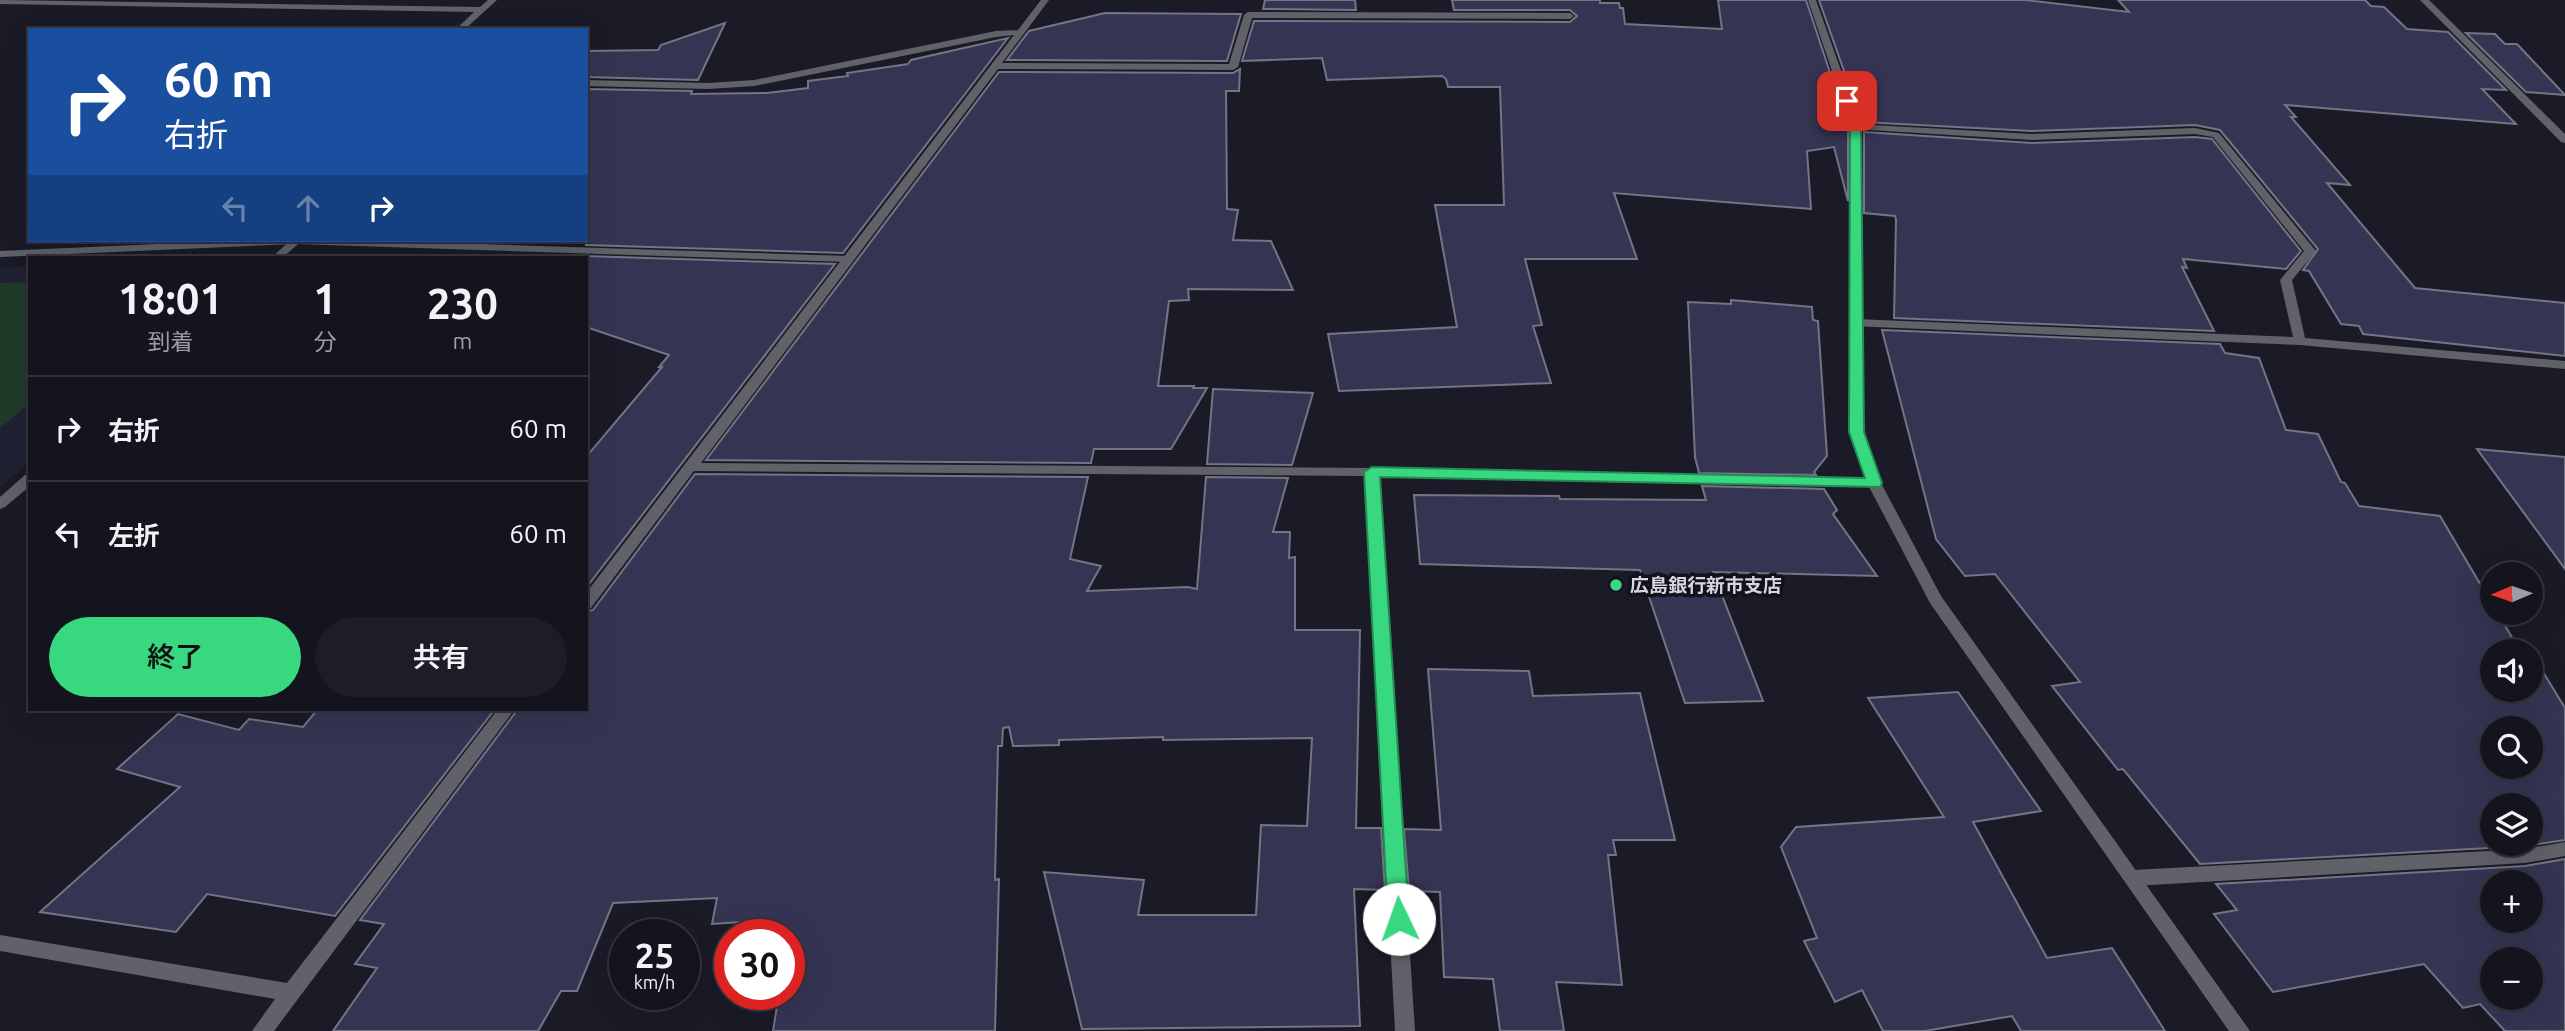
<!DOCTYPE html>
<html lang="ja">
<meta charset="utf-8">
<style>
body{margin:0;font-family:Ubuntu,"Noto Sans JP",sans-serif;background:#1d1d27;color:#f1f3f6;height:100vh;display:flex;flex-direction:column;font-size:26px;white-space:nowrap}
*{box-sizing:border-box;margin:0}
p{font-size:23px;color:#9d9ea4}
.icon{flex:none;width:38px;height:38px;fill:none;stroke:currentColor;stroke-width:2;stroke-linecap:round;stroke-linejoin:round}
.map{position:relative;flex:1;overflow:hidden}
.sheet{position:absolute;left:28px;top:256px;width:560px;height:455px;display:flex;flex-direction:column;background:#14141e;border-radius:0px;box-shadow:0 7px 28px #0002,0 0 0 2px #33333c}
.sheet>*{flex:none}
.guide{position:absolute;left:28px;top:28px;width:560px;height:214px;border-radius:0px;box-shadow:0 7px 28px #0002,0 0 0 2px #33333c;background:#1a4fa0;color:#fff;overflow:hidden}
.needle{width:46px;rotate:268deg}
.tools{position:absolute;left:2480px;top:562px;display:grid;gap:14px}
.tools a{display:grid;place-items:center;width:63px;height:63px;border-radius:50%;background:#14141e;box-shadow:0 7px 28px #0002,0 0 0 2px #33333c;font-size:35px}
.speed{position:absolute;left:609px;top:919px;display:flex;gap:14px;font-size:35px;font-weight:700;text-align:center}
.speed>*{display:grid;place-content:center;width:91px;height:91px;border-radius:50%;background:#14141e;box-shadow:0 7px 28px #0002,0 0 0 2px #33333c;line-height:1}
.speed small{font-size:18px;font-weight:400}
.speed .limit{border:10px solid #d22;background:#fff;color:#111}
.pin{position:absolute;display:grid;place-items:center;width:60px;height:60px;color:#fff;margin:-30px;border-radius:14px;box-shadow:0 4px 10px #0006}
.me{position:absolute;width:77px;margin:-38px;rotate:357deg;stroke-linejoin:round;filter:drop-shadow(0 0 5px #0008)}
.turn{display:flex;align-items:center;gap:24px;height:147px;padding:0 21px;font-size:32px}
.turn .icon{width:91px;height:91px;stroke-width:2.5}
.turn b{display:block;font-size:49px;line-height:60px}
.lanes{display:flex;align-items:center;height:66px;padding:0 21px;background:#0003;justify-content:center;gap:35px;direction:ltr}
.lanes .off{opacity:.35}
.eta{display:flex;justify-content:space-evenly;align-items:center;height:119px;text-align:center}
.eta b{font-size:42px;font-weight:600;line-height:49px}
.button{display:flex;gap:14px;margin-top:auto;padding:14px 21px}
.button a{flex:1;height:80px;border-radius:42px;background:#38d880;color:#111;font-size:28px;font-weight:600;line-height:80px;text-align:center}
.button a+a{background:#1d1d27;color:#f1f3f6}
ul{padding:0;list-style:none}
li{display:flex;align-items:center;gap:21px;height:105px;padding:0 21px;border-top:2px solid #33333c}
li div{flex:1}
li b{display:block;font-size:26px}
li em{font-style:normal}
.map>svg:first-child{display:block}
</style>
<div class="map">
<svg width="2565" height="1031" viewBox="0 0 2565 1031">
<rect width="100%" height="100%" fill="#1b1b28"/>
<!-- built -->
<polygon fill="#212134" points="30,266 30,461 0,487 0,268"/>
<!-- green -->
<polygon fill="#203a29" points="30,282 30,403 0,428 0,283"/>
<!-- building -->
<g fill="#353553" stroke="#737484" stroke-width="2" fill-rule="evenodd">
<polygon points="1265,0 1355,0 1356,10 1263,9"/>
<polygon points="1452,0 1600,0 1600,3 1619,3 1620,8 1623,8 1625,24 1722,29 1718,0 1806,0 1848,127 1848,201 1834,147 1807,151 1811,209 1614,193 1637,259 1525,259 1542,325 1533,326 1551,383 1339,391 1328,334 1457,327 1435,205 1504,205 1500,87 1448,87 1446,79 1442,76 1327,80 1322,58 1242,61 1254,21 1570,22 1577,16 1570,10 1454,10"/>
<polygon points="1819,0 2025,0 2129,12 2118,0 2365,0 2371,6 2384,7 2407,29 2448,32 2506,90 2482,89 2516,124 2285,105 2296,117 2291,117 2350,185 2327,183 2415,288 2565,303 2565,356 2363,334 2359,326 2341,324 2309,271 2303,270 2318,249 2220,130 2195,125 2032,131 1862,122"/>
<polygon points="1105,13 1241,14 1227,61 1007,60 1029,31"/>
<polygon points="725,23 698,80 586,77 586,51 658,50 661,45"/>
<polygon points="2466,33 2495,34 2505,44 2517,44 2565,95 2526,92"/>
<polygon points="1008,38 843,253 586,245 586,89 692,91 691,94 767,93 808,88 808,81 848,76 847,73 908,64 911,60"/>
<polygon points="1240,69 1239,91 1226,91 1227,209 1238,210 1233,240 1271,241 1293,290 1188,289 1189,300 1169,301 1158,386 1194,386 1193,388 1207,388 1171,449 1094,449 1091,463 706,460 999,72 1233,73"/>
<polygon points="1864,132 2032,143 2195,137 2212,139 2301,251 2286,269 2183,259 2187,268 2182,267 2214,331 1894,318 1896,220 1895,216 1864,213"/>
<polygon points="586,256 835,264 586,588 586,457 662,367 659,367 669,355 586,327"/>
<polygon points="1731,300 1812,307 1813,320 1818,321 1827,456 1814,472 1816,475 1699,473 1695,457 1688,302 1731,304"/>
<path d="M1882 330 2220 344 2225 353 2259 358 2286 430 2318 434 2341 482 2345 483 2359 506 2440 516 2492 604V612H2497L2520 651H2492V690H2530V661L2537 662 2565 708V840L2525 846 2200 864 2123 769 2118 770 2052 686 2080 682 1995 574 1965 576 1936 539ZM2492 728H2530V766H2492ZM2492 805H2530V844H2492Z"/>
<polygon points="1213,389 1313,393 1292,465 1207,464"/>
<polygon points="2477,449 2565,457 2565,569"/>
<polygon points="695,474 1088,477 1070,559 1101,566 1087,591 1188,587 1197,589 1206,477 1288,478 1273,532 1290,532 1289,558 1295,557 1295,630 1360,630 1356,828 1381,828 1385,890 1354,889 1360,1026 1082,1029 1044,872 1144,880 1138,915 1256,915 1261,825 1307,826 1312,738 1163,740 1163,737 1059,740 1059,745 1013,746 1009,727 1003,728 1002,746 998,746 995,880 999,879 995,1031 773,1031 777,1006 755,1009 757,994 789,994 789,934 768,934 771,920 712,924 717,898 613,903 577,991 561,991 538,1031 333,1031 377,968 355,964 384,924 360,920 518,709 586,709 586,612 593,610"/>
<polygon points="1702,486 1824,489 1837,510 1833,514 1877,576 1713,572 1763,701 1685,703 1640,570 1420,564 1414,495 1559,496 1560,499 1706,500"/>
<polygon points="1428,669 1529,671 1533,696 1640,693 1675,840 1613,840 1616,855 1608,855 1622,985 1556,982 1564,1031 1500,1031 1493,979 1444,977 1440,892 1409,891 1404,829 1441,830"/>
<polygon points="1958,692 2041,811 1973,822 2047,958 2112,948 2165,1031 2021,1031 2012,1016 1925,1031 1883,1031 1862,990 1835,1002 1804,941 1817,938 1781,847 1796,827 1944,817 1868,698"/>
<polygon points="318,709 495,709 335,916 207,894 176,932 40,912 180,787 117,769 178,714 239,730 249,719 303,727"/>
<path d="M2565 859V1031H2505L2480 1004 2463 1008 2424 964 2273 992 2214 914 2237 910 2216 884 2525 866ZM2492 882H2530V920H2492ZM2492 959H2530V998H2492Z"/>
</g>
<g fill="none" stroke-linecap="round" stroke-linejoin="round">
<!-- minor -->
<g fill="#616269" fill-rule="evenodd">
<polygon points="0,0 480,7 488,0 497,0 464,30 455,30 474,12 0,4"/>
<polygon points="1041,0 1049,0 1002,63 1229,64 1244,15 1248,12 1570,13 1574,16 1570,19 1252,18 1238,67 1233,70 998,69 701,463 1372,468 1874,479 1881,483 1874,487 1379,477 1415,1031 1395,1031 1365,476 694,471 591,608 586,609 586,593 1014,35 996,37 754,86 708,89 586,86 586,80 708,83 754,80 996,31 1018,30"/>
<polygon points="2420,0 2429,0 2565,134 2565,143 2561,142"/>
<polygon points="1856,124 2032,134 2195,128 2219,133 2316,251 2292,280 2305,338 2565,361 2565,369 2300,345 1851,326 1851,320 1855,319 2293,337 2280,280 2304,251 2213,137 2195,134 2032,140 1853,129 1853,125"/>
<polygon points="291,240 303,240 283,257 272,257"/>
<polygon points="30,474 30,486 5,507 0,509 0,497 25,475"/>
<polygon points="498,709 515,709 274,1031 252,1031 275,999 0,951 0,935 287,983"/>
<polygon points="2565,842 2565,856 2525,863 2133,886 2127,883 2124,878 2127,873 2133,870 2525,849"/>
</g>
<!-- tertiary -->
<g fill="#616269" fill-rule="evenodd">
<polygon points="1808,0 1816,0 1861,127 1864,432 1881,483 1941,596 2250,1031 2229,1031 1930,603 1867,483 1850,432 1851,127"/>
<polygon points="249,240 359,240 848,256 854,259 848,262 296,244 0,257 0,251"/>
</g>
</g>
<!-- route -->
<polygon fill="#38d880" stroke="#248c53" stroke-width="2" points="1847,98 1853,101 1861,127 1864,432 1882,483 1880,487 1380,477 1409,919 1406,926 1399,928 1391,926 1388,919 1364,472 1372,467 1865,478 1849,432 1850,127 1842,101"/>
<!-- markers -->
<circle fill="#38d880" stroke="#12121e" stroke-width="2.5" cx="1616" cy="585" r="7"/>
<g text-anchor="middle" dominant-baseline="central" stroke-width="7" stroke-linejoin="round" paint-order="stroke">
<!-- poi labels -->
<g font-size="19" font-weight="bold" fill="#d5d6df" stroke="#12121e" text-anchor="start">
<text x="1630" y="585">広島銀行新市支店</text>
</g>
</g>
</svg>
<div class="tools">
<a><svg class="needle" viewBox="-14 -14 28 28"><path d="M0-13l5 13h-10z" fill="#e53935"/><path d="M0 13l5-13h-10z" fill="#9d9ea4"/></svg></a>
<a><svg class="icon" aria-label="sound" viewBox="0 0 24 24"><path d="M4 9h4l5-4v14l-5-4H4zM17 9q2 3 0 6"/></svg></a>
<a><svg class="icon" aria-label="search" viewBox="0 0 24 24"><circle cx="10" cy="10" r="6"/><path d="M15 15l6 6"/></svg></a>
<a><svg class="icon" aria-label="layers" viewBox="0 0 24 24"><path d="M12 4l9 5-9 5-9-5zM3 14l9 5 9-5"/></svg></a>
<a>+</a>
<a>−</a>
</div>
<div class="speed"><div>25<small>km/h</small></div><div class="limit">30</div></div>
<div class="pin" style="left:1847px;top:101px;background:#d93025"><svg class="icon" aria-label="arrive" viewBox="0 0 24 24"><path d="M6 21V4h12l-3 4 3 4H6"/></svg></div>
<svg class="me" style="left:1399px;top:919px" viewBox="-20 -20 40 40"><circle r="19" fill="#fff"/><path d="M0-13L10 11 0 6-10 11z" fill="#38d880"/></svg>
<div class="guide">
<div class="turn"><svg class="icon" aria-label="right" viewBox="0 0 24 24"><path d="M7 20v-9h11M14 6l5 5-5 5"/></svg><div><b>60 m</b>右折</div></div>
<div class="lanes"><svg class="icon off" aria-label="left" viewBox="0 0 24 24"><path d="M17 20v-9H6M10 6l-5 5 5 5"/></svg><svg class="icon off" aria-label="ahead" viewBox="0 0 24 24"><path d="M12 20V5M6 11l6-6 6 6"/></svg><svg class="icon" aria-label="right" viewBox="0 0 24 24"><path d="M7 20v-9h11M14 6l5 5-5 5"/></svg></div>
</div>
<section class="sheet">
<div class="eta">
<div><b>18:01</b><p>到着</p></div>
<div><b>1</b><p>分</p></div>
<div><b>230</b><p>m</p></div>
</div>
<ul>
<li><svg class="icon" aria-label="right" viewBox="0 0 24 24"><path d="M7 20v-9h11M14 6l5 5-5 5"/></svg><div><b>右折</b></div><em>60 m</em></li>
<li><svg class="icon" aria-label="left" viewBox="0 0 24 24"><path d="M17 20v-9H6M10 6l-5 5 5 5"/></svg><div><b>左折</b></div><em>60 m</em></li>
</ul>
<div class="button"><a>終了</a><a>共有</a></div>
</section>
</div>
